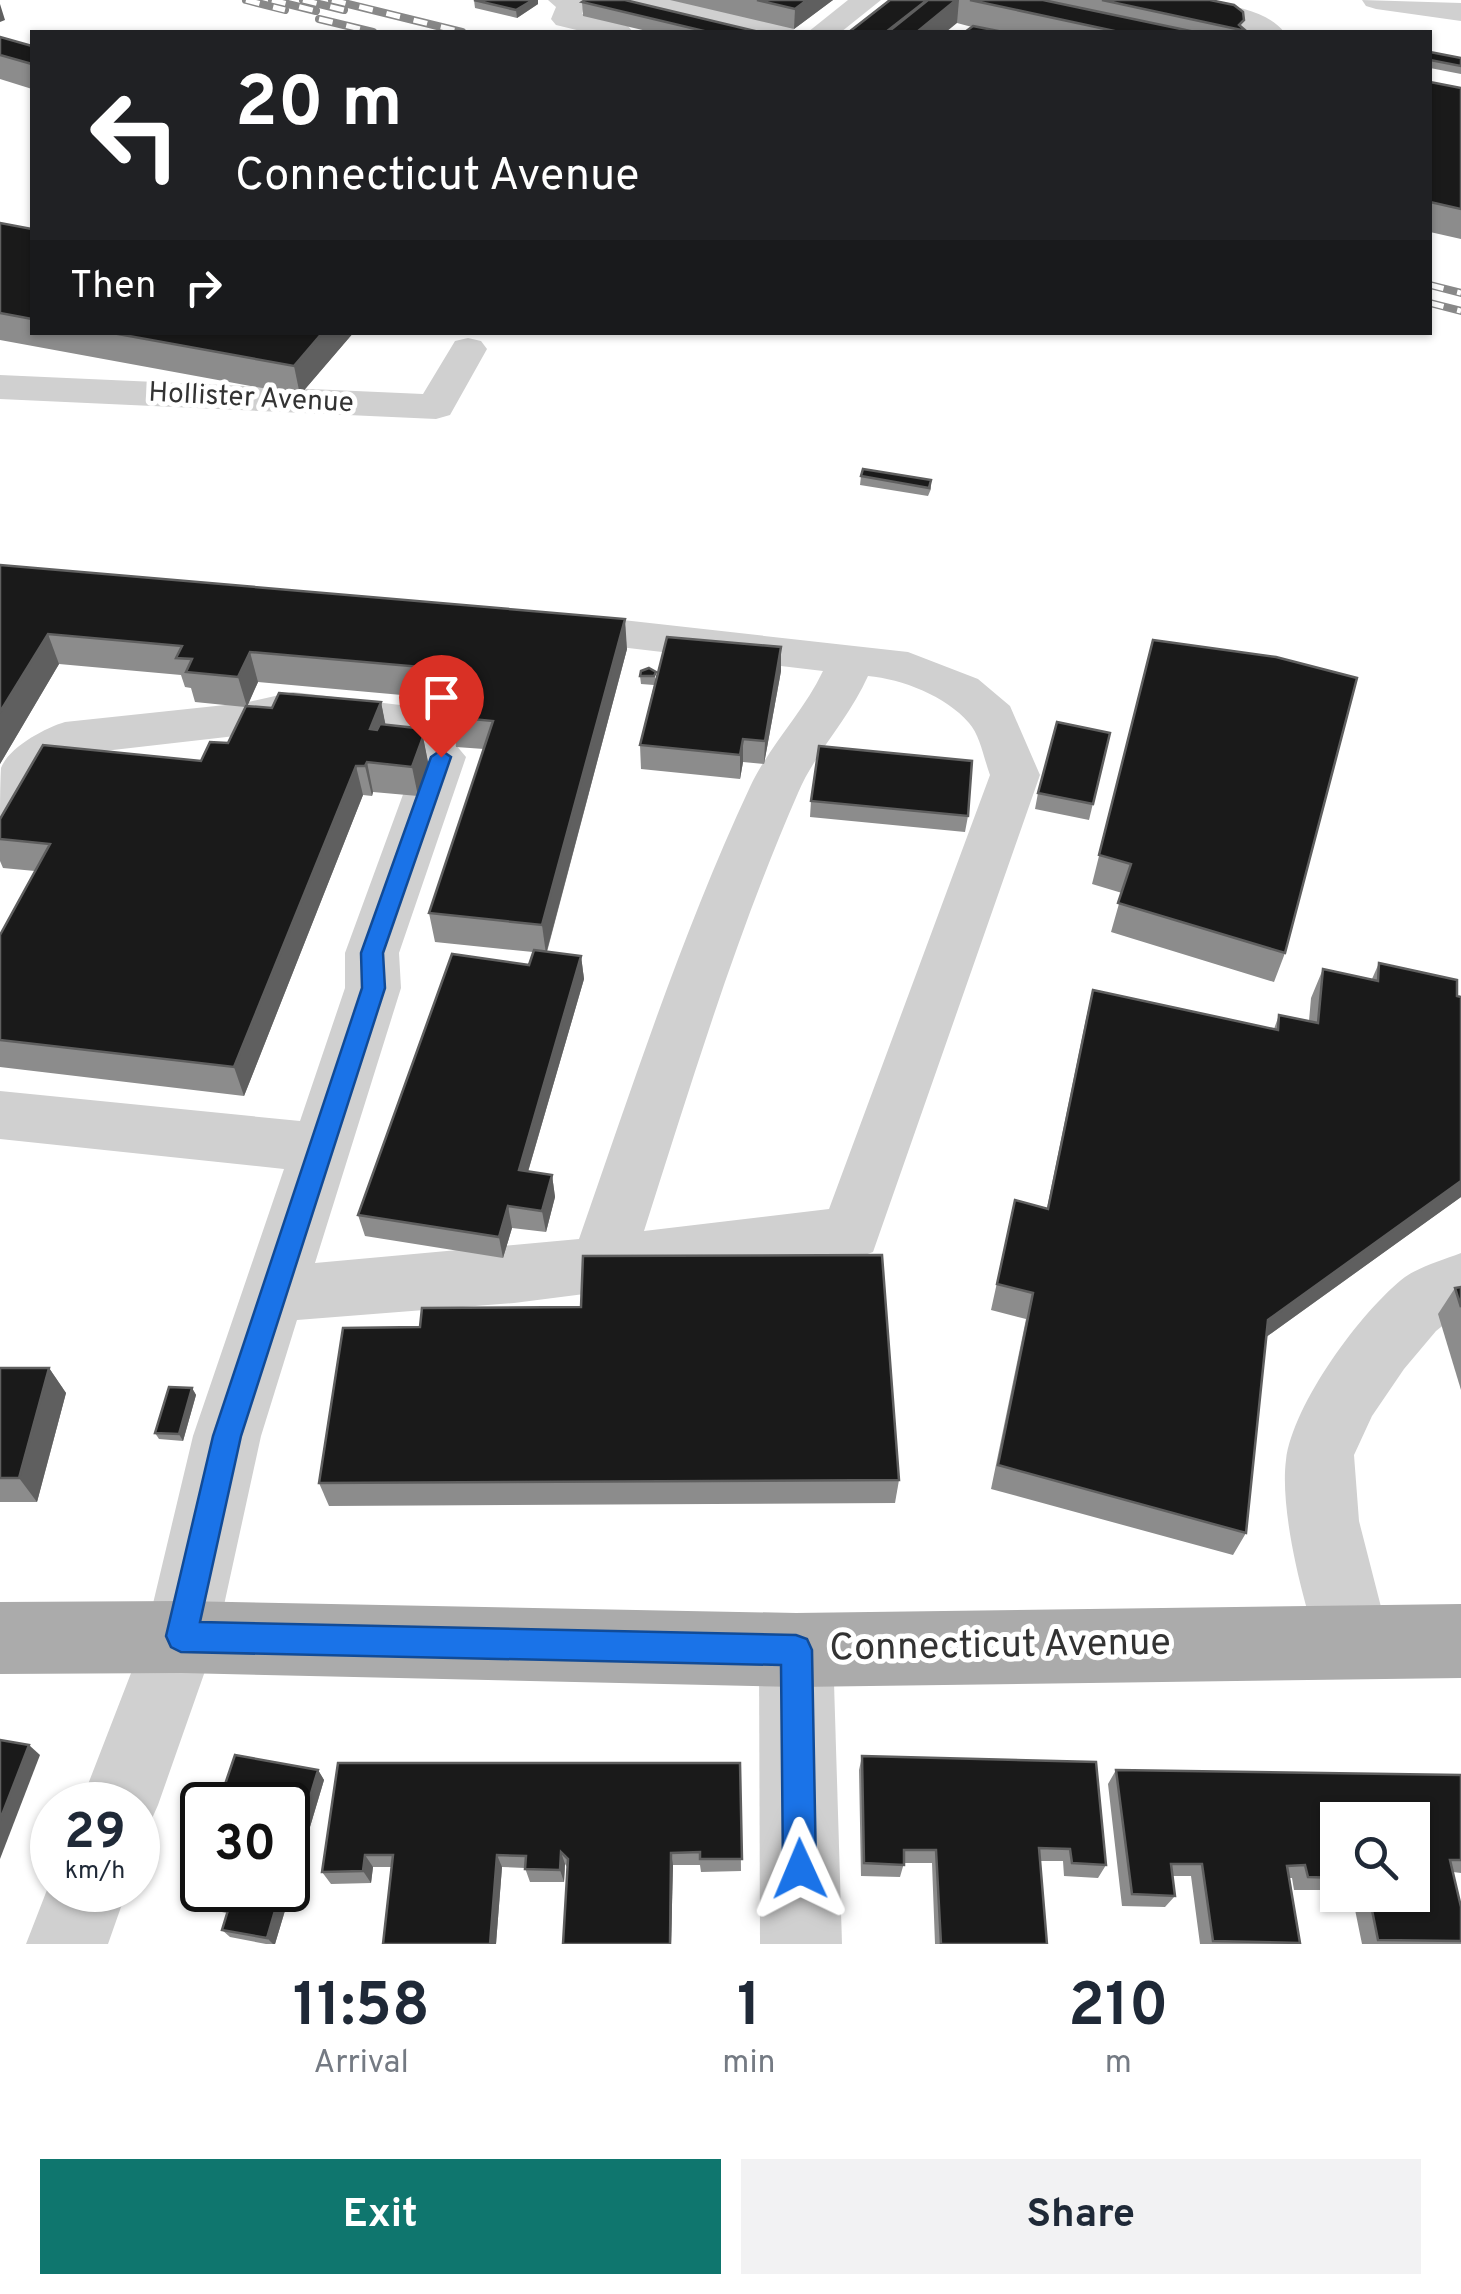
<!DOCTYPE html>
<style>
body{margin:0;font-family:Overpass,sans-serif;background:#f2f2f3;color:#1f2937;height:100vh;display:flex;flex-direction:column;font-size:38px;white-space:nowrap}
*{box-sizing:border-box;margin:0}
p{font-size:32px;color:#747a83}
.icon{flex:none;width:55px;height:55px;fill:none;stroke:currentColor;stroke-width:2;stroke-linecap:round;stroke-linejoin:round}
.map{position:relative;height:1944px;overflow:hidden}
.panel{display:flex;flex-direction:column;background:#fff;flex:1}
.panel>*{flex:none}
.banner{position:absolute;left:30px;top:30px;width:1402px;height:305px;border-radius:0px;box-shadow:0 2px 8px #0004;background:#202124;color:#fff;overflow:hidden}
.fabs{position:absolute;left:1320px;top:1802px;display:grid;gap:20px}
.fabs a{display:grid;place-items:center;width:110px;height:110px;border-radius:0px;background:#fff;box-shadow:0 2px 8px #0004;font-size:50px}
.speed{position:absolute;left:30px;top:1782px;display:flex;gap:20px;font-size:50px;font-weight:700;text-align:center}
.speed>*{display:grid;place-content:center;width:130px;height:130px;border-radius:50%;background:#fff;box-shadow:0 2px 8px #0004;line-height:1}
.speed small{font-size:25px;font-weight:400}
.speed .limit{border:5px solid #111;border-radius:15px;background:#fff;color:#111}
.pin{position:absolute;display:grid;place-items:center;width:85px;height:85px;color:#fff;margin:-102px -42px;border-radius:50% 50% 50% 0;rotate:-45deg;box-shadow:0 0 10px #0007}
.pin .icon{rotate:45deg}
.me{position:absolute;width:110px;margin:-55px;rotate:359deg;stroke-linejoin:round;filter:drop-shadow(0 0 8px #0008)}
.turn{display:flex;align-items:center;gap:35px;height:210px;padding:0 40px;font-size:45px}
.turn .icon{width:130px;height:130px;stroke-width:2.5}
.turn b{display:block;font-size:70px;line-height:85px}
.then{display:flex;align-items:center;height:95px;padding:0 40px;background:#0003;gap:20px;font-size:38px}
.eta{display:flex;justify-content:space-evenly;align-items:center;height:170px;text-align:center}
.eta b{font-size:60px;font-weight:700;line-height:70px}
.button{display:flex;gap:20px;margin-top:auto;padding:20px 40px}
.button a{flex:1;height:115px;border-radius:0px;background:#0f766e;color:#fff;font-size:40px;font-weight:700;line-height:115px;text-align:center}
.button a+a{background:#f2f2f3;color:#1f2937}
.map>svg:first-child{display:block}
</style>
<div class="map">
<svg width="1461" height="1944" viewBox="0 0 1461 1944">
<rect width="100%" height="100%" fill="#fff"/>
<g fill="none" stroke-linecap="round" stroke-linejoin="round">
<!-- minor -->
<g fill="#d0d0d0" fill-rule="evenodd">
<polygon points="548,0 585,0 582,14 628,26 633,32 585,32 556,25 551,19 556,7"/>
<polygon points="629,0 681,0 791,26 796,32 745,32 633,6"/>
<polygon points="848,0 881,0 841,32 808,32"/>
<path d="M1146 0C1182 0 1260 0 1284 32 1240 35 1193 17 1150 6Z"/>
<polygon points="1362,0 1461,3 1461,21 1376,9 1366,6"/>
<polygon points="468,338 481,341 487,349 450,415 436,419 0,399 0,375 423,394 455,341"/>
<path d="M551 612 908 652 978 679 1010 706 1040 775 873 1252 851 1260 514 1303 297 1320 261 1436 217 1637 158 1805 146 1832 138 1836V1805H80L145 1637 193 1436 284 1169 0 1139V1091L300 1121 345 988V953L416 759 394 734 293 724 244 735 78 754 43 781 18 827 0 832C0 813 0 785 1 768 9 747 45 728 65 722L244 703 293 692 425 708 466 757 399 953 401 988 315 1263 579 1239C632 1087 682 933 750 787 769 746 803 713 823 671L535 637 528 627 535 617ZM868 676C902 679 946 696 969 723 980 735 984 759 990 775L829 1209 644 1231C691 1084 736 935 798 793 814 754 849 719 868 676Z"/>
<path d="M1461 1253V1311L1436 1331 1404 1369 1372 1416 1354 1455 1359 1521 1390 1642 1379 1668 1353 1679 1327 1668C1306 1618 1279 1513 1286 1460 1293 1404 1361 1311 1405 1277 1421 1266 1443 1260 1461 1253Z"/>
<polygon points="796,1613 822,1624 833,1650 842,1944 760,1944 759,1650 770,1624"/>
<polygon points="52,1877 52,1890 127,1890 108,1944 26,1944"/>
</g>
<!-- major -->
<polygon fill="#ababab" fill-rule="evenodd" points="181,1601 796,1613 1461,1604 1461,1678 796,1687 181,1673 0,1674 0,1602"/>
<!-- rail casing -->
<g stroke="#888" stroke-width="8">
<g id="rail">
<polyline points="246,0 285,10"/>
<polyline points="272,0 316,11"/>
<polyline points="303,0 344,10"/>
<polyline points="332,0 462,32"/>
<polyline points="319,19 373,32"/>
<polyline points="1430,285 1461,293"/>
<polyline points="1430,303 1461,311"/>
</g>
</g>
<!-- rail -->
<use href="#rail" stroke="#fff" stroke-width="5" stroke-dasharray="14" stroke-linecap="butt"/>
</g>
<!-- wall -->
<g fill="#8c8c8c">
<polygon points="474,0 538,4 517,18 475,8"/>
<polygon points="670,0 833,0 794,29"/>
<polygon points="890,0 1210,0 1246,31 1246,32 965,32 972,27 957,23"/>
<polygon points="582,2 759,32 651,32 583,16"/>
<polygon points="0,37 32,46 32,89 0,79"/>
<polygon points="1430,52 1461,58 1461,74 1430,68"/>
<polygon points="1430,82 1461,88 1461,239 1430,232"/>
<polygon points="0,223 32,229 32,332 354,332 300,395 0,340"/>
<polygon points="861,476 931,480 931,489 928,496 860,485"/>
<polygon points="0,565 627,649 547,952 581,956 584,979 528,1172 552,1175 555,1197 546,1232 512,1228 503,1258 365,1236 358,1215 529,965 533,952 435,942 429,913 484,749 456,747 451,717 457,700 258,682 247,706 272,708 381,702 385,724 423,737 429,767 418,796 373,792 372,796 363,795 244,1096 0,1067 0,935 35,871 3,868 0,861 0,819 201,761 228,743 245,707 195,702 191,688 185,687 181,675 59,664 0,764"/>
<polygon points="1153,640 1285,953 1274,982 1111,932 1122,893 1092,884"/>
<polygon points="781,647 781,671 764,764 743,762 740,779 641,769 640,745 654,685 641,684 640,676 649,668 656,679"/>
<polygon points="1110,733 1089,820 1035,809 1038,793"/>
<polygon points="811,801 968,816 965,832 810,817"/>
<polygon points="1379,963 1461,997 1461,1197 1266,1337 1246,1533 1233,1555 991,1489 1026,1319 991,1310 1015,1200 1047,1208 1086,1019 1093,990 1274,1029 1279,1015 1309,1021 1311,998 1323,969 1372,979"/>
<polygon points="1461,1287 1461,1390 1438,1314 1455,1288"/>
<polygon points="581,1307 899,1480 895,1503 329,1506 319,1483 420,1327"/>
<polygon points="0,1368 49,1368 66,1393 37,1502 0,1502"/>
<polygon points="192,1388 196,1395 183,1441 159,1439 155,1433"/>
<polygon points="862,1756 1106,1865 1098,1878 1064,1876 1063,1861 1040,1861 1047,1944 935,1944 932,1863 904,1863 900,1877 861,1876 859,1770"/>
<polygon points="338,1763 740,1763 741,1871 701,1872 700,1865 673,1865 671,1944 563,1944 567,1867 565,1864 564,1882 530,1882 525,1868 502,1867 496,1944 383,1944 391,1867 373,1867 371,1883 331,1884 322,1872"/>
<polygon points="318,1770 324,1780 275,1944 266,1944 230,1937 222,1930 227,1913 196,1907 187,1899"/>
<polygon points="1116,1770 1461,1775 1461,1873 1453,1872 1461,1907 1461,1944 1362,1944 1352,1895 1412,1895 1338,1820 1338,1890 1294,1890 1292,1878 1289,1878 1300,1943 1298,1944 1200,1944 1191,1876 1172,1876 1175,1896 1165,1907 1122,1906 1108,1784"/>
</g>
<!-- shaded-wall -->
<g fill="#5f5f5f">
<polygon points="533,0 538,0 538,4 517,18 516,10"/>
<polygon points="807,0 833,0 794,29 795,9"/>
<polygon points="956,0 959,0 957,23 946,32 917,32"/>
<polygon points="0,4 5,20 0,22"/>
<polygon points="323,332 354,332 300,395 294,366"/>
<polygon points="625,619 627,649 546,954 542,925"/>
<polygon points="48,634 59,664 0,764 0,712"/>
<polygon points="781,647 781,671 764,764 765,741"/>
<polygon points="250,652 258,682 247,707 238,677"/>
<polygon points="381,702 387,732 370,729"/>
<polygon points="423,737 429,767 418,796 412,767"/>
<polygon points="743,739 743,762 740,779 740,755"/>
<polygon points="367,762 373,792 372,796 365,766"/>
<polygon points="356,766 363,795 244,1096 234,1067"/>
<polygon points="581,956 584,979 522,1192 519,1170"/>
<polygon points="552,1175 555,1197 546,1232 542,1211"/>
<polygon points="1461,1181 1461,1197 1255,1345 1268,1320"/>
<polygon points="508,1206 512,1228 503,1258 499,1237"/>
<polygon points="49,1368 66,1393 37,1502 19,1478"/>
<polygon points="192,1388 196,1395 183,1441 179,1434"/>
<polygon points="29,1745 40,1755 0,1859 0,1820"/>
<polygon points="318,1770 324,1780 275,1944 273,1944 267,1938 281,1890 288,1890 288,1870"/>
<polygon points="561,1852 565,1864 564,1882 560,1870"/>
<polygon points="671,1853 673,1865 671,1944 670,1944"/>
<polygon points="365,1855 373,1867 371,1883 363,1871"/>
<polygon points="497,1855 502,1867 496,1944 490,1944"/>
</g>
<!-- building -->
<g fill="#1a1a1a" stroke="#5f5f5f" stroke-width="2.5">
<polygon points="474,0 533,0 516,10"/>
<polygon points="585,0 625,0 759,32 708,32 582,2"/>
<polygon points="757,0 807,0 795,9"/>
<polygon points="890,0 927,0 886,32 849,32"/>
<polygon points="928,0 956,0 917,32 888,32"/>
<polygon points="970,0 1043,0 1195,32 1119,32"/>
<polygon points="1102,0 1210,0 1234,5 1243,12 1244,20 1239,25 1246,31"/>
<polygon points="973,26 1003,32 965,32"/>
<polygon points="0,37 32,46 32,64 0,55"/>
<polygon points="1430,52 1461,58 1461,66 1430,60"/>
<polygon points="1430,82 1461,88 1461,209 1430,202"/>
<polygon points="0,223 32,229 32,319 0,313"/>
<polygon points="107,332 323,332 294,366"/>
<polygon points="863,469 931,480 929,488 861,476"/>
<polygon points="0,565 625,619 542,925 429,913 493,721 451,717 467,671 250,652 238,677 186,672 192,659 176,658 182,646 48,634 0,712"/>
<polygon points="667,637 781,647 765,741 743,739 740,755 640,745"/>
<polygon points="1153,640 1276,657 1357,678 1285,953 1118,903 1131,864 1099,855"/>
<polygon points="649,668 656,672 654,676 640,676 641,671"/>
<polygon points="279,693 381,702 370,729 377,730 380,724 416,728 423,737 412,767 367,762 365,766 356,766 234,1067 0,1040 0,935 50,844 0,839 0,819 43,745 201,761 210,742 228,743 246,706 272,708"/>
<polygon points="1057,722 1110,733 1093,804 1038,793"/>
<polygon points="819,746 972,761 968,816 811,801"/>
<polygon points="534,950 581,956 519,1170 552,1175 542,1211 508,1206 499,1237 358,1215 452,954 529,965"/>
<polygon points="1379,963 1457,980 1457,996 1461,997 1461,1181 1268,1320 1246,1533 998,1465 1033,1293 997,1284 1015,1200 1048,1209 1093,990 1278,1030 1279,1015 1318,1023 1323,969 1378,981"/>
<polygon points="882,1255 899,1480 319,1483 343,1328 420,1327 422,1308 581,1307 583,1256"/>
<polygon points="1461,1287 1461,1307 1455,1288"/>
<polygon points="0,1368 49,1368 19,1478 0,1478"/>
<polygon points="169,1387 192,1388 179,1434 155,1433"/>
<polygon points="0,1740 29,1745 0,1820"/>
<polygon points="235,1755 318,1770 288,1870 288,1805 218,1805"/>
<polygon points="862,1756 1096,1762 1106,1865 1072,1863 1070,1849 1039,1848 1047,1944 941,1944 936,1850 904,1850 904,1865 864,1863"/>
<polygon points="338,1763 740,1763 742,1859 700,1859 700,1852 671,1853 670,1944 563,1944 568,1859 561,1852 560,1870 525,1869 526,1856 497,1855 490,1944 383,1944 393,1855 365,1855 363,1871 322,1872"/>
<polygon points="1116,1770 1461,1775 1461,1860 1450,1860 1461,1907 1461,1941 1378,1940 1369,1895 1412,1895 1412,1820 1338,1820 1338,1878 1308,1877 1305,1865 1287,1866 1300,1943 1213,1941 1202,1864 1171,1864 1175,1896 1132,1894"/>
<polygon points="202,1853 202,1890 281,1890 267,1938 222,1930 229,1907 187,1899"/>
</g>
<!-- route -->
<polygon fill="#1a73e8" stroke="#114b97" stroke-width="2.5" points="441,750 451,757 383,953 385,988 241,1436 200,1622 796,1635 807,1639 812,1650 816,1869 811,1880 800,1885 788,1880 783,1869 781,1665 181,1652 171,1647 166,1636 213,1436 362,988 361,953 431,757"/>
<g text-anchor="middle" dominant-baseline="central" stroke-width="10" stroke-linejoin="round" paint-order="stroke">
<!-- far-street labels -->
<g font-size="28" fill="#333" stroke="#fff">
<text transform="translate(251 399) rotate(3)">Hollister Avenue</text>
</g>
<!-- near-street labels -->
<g font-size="38" fill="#333" stroke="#fff">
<text transform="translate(1000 1647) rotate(-1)">Connecticut Avenue</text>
</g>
</g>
</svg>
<div class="fabs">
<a><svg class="icon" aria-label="search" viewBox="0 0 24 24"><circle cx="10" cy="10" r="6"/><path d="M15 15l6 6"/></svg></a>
</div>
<div class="speed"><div>29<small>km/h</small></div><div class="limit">30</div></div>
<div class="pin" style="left:441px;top:757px;background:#d93025"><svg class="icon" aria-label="arrive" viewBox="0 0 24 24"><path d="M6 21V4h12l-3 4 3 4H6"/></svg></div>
<svg class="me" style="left:800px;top:1869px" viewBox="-20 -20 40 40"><path d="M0-17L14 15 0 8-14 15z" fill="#1a73e8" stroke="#fff" stroke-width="4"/></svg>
<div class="banner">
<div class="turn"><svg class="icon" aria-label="left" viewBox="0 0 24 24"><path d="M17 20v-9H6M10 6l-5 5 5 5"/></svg><div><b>20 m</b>Connecticut Avenue</div></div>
<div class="then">Then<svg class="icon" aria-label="right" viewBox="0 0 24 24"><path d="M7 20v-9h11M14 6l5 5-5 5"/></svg></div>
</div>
</div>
<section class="panel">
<div class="eta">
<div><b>11:58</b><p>Arrival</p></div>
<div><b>1</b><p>min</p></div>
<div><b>210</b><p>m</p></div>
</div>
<div class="button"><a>Exit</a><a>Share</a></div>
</section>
